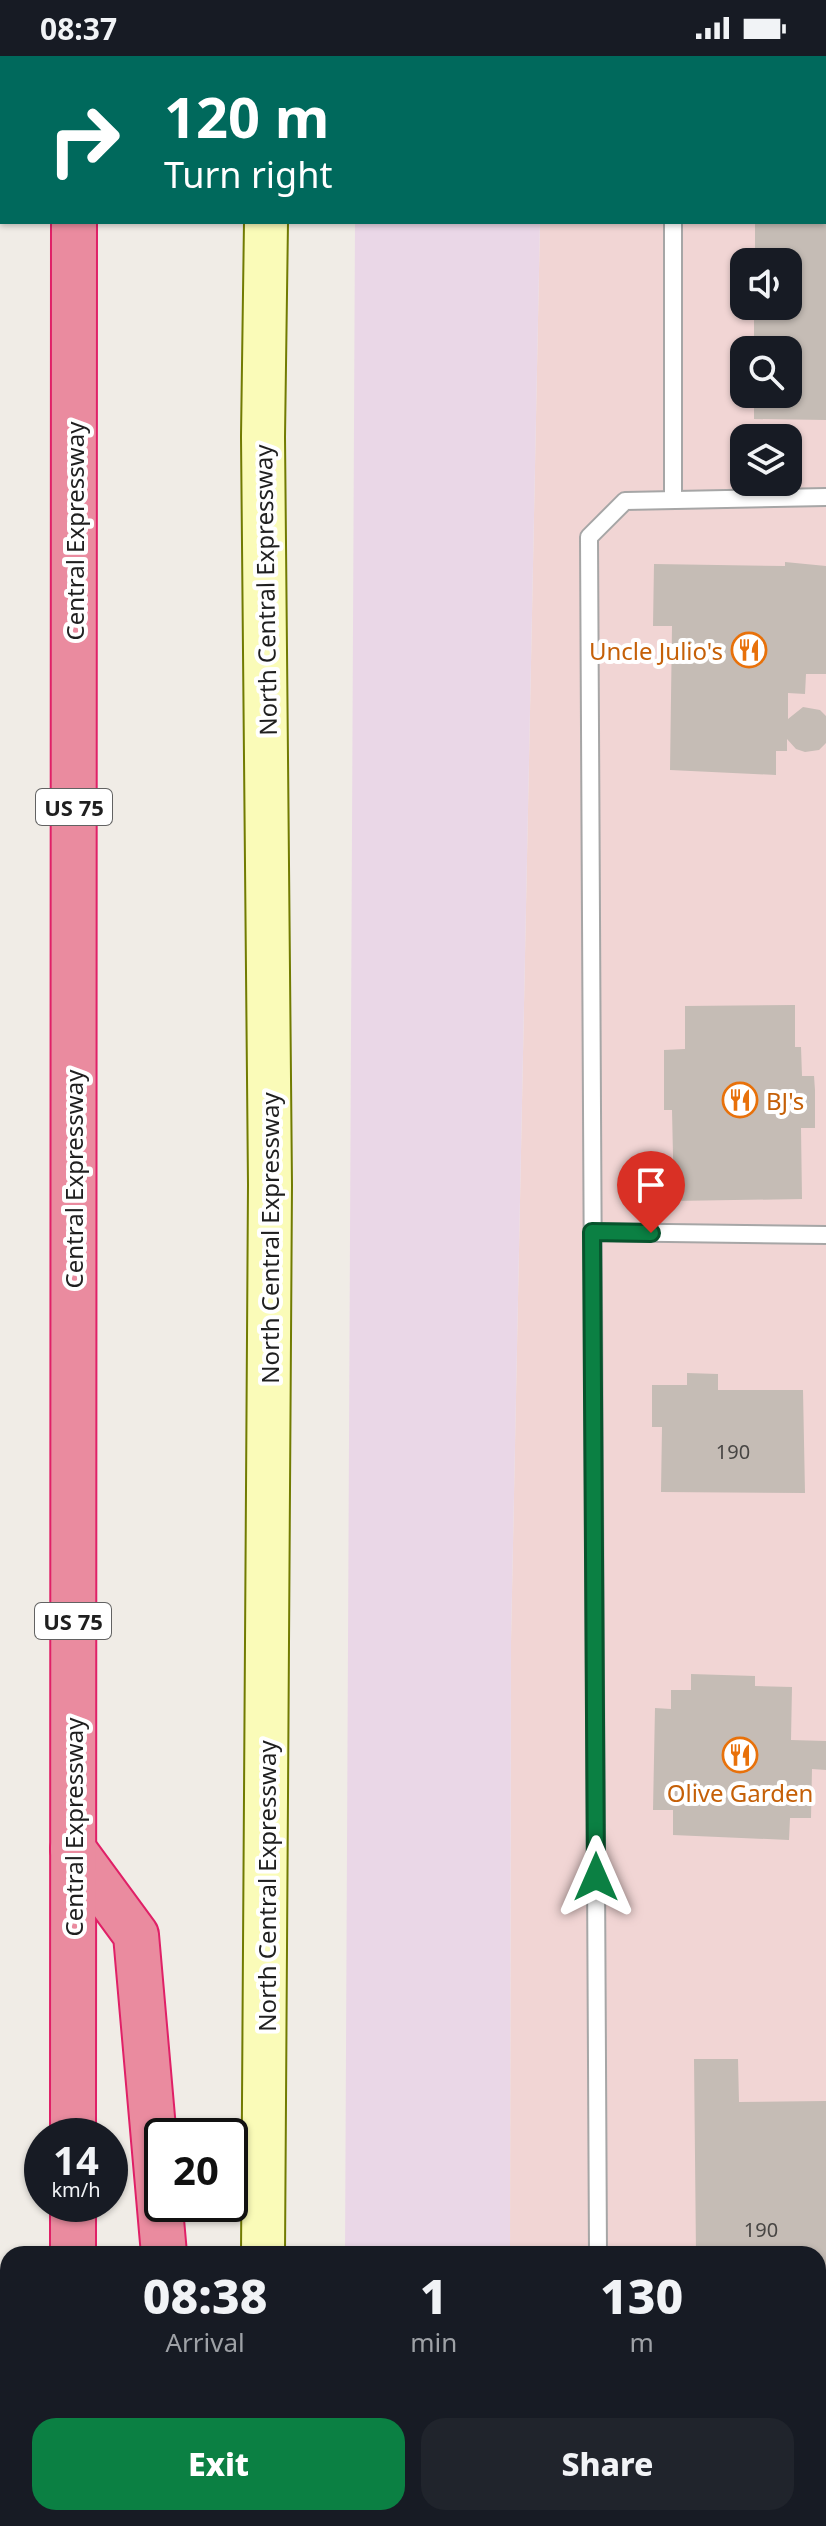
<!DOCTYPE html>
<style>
body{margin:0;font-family:"Noto Sans",sans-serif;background:#20242c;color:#f1f3f6;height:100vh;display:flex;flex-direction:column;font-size:30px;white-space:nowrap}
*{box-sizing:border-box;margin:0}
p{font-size:26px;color:#9ea1a6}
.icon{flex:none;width:44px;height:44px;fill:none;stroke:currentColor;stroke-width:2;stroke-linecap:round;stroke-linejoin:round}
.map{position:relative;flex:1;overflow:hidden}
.drawer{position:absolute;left:0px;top:2190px;width:826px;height:280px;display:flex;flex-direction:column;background:#171b24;border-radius:24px 24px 0 0;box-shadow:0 2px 6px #0004}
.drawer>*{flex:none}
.banner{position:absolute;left:0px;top:0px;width:826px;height:168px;box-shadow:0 2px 6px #0004;background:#00695c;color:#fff;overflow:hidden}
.buttons{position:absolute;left:730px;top:192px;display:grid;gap:16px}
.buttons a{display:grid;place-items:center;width:72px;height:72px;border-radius:16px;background:#171b24;box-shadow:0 2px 6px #0004;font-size:40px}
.speed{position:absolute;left:24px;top:2062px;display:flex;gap:16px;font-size:40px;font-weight:700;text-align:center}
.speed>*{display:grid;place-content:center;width:104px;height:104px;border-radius:50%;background:#171b24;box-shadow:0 2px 6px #0004;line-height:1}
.speed small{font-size:20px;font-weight:400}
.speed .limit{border:4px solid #111;border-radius:12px;background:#fff;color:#111}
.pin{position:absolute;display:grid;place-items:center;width:68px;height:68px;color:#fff;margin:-82px -34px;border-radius:50% 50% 50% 0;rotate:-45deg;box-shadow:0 0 8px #0007}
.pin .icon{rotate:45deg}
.me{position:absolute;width:88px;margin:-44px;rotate:0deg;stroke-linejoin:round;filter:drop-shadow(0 0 6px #0008)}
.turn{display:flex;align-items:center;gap:28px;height:168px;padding:0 32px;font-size:36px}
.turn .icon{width:104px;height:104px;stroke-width:2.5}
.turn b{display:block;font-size:56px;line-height:68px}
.eta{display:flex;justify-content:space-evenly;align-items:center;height:136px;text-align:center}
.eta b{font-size:48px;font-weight:800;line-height:56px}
.button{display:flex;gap:16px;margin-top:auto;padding:16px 32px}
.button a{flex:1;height:92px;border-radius:24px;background:#0b8043;color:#fff;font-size:32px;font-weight:800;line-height:92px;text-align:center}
.button a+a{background:#20242c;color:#f1f3f6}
.status{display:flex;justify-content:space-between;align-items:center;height:56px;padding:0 40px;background:#171b24;direction:ltr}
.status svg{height:22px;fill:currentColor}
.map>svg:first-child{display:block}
</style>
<div class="status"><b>08:37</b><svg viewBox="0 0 49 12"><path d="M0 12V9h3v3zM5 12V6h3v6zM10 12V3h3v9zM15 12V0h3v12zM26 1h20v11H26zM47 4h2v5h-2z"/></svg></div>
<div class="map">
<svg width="826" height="2470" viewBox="0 0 826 2470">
<rect width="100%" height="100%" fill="#f0ece6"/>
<!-- commercial -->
<path fill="#f1d5d4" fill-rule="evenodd" d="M543 0H826V2470H510V2462H818V2198H510L511 1585 540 166H824V2ZM744 206H788V250H744ZM744 294H788V338H744ZM744 382H788V426H744Z"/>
<!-- industrial -->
<g fill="#ead7e7">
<polygon points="357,0 543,0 357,2"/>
<polygon points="355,166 540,166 511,1585 510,2198 345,2198"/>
<rect x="344" y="2462" width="166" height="8"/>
</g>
<!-- parking -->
<polygon fill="#dfdfdf" points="818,2407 826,2407 826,2470 636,2470 636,2462 818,2462"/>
<!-- building -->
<g fill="#c5bcb5">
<polygon points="755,166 826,166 826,364 754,363 754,338 788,338 788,294 754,294 754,250 788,250 788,206 755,206"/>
<polygon points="785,506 826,510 826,618 806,618 805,638 788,637 788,663 803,651 820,654 826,660 826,687 819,694 805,696 796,693 787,683 787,695 776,695 776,719 670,714 672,570 653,570 654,508 785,510"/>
<polygon points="795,949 795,991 801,991 802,1020 814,1020 815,1034 815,1072 801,1072 802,1143 674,1145 672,1054 664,1054 664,994 685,993 685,950"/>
<polygon points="687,1317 718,1318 718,1334 803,1334 805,1437 661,1436 662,1371 652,1371 652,1329 687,1329"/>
<polygon points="691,1618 755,1620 755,1630 792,1631 791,1684 826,1685 826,1714 812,1713 811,1762 790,1762 789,1784 673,1779 673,1754 653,1754 655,1652 671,1653 671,1634 691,1634"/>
<polygon points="694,2003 738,2003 739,2046 826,2045 826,2301 818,2301 818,2198 696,2198"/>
</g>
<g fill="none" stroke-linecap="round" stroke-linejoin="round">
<!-- lane casing -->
<g stroke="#a6a6a6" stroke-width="20">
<g id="lane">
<polyline points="677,2 678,0"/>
<polyline points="673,443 673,166"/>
<polyline points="592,1176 826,1179"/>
<polyline points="598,2198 589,481 625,445 826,441"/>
<polyline points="599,2462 599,2470"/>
</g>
</g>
<!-- secondary casing -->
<g stroke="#717b02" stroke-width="46">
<g id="secondary">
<polyline points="269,2 269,0"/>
<polyline points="263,2198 270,1129 263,381 266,166"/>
<polyline points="258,2470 258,2462"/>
</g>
</g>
<!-- highway casing -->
<g stroke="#e02067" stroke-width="48">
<g id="highway">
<polyline points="74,2 74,0"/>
<polyline points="73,1793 136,1879 164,2198"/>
<polyline points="73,2080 74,166"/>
<polyline points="73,2198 73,2148"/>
<polyline points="182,2462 183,2470"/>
<polyline points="72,2470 72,2462"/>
</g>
</g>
<!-- lane -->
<use href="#lane" stroke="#fff" stroke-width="16"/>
<!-- secondary -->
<use href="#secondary" stroke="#fafbb8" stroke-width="42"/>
<!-- highway -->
<use href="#highway" stroke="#ea8b9f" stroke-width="44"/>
</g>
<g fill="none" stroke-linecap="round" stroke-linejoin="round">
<!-- route casing -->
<g stroke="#07532c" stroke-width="20">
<polyline id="route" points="596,1821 592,1176 651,1177"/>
</g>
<!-- route -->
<use href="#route" stroke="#0b8043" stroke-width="14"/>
</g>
<!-- icons -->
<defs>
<g id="restaurant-ring" transform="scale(1.8)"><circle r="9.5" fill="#fff" stroke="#e8710a" stroke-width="1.5"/><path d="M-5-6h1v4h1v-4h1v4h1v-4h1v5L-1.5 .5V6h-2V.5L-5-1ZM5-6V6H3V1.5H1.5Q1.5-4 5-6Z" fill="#e8710a"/></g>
</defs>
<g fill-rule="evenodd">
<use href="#restaurant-ring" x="749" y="594"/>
<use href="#restaurant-ring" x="740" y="1044"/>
<use href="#restaurant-ring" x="740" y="1699"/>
</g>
<g text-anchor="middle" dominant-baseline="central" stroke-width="8" stroke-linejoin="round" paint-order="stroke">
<!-- number labels -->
<g font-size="20" fill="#484644">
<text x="733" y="1395">190</text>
<text x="761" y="2173">190</text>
</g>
<!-- shield labels -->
<g fill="#fff" stroke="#626262" stroke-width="2">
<rect x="36" y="733" width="76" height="36" rx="6"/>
<rect x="35" y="1547" width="76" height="36" rx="6"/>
</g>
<g font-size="22" font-weight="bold" fill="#1f1f1f">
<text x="74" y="751">US 75</text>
<text x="73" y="1565">US 75</text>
</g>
<!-- street labels -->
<g font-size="24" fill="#1f1f1f" stroke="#fff">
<text transform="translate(74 475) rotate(-90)">Central Expressway</text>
<text transform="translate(265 534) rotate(-91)">North Central Expressway</text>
<text transform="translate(73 1123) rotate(-90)">Central Expressway</text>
<text transform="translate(269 1182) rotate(-90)">North Central Expressway</text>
<text transform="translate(73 1771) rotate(-90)">Central Expressway</text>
<text transform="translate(266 1830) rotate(-90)">North Central Expressway</text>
</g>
<!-- food labels -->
<g font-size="24" fill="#c56008" stroke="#fff" text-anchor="end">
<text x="723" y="594">Uncle Julio's</text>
<text x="766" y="1044" text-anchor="start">BJ's</text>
<text x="740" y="1736" text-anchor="middle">Olive Garden</text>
</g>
</g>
</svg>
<div class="buttons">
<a><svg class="icon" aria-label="sound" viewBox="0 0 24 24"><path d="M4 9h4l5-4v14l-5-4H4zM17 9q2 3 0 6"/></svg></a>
<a><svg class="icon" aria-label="search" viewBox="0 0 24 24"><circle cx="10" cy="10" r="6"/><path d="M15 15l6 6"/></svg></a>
<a><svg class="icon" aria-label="layers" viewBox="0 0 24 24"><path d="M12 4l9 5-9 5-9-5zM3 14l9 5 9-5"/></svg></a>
</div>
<div class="speed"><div>14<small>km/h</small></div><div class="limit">20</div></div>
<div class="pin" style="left:651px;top:1177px;background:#d93025"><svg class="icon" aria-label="arrive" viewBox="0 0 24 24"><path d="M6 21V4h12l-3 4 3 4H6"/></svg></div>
<svg class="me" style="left:596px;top:1821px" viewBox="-20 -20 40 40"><path d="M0-17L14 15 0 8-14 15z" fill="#0b8043" stroke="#fff" stroke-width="4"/></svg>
<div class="banner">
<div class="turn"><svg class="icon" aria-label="right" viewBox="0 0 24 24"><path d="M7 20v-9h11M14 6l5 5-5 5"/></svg><div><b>120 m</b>Turn right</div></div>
</div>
<section class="drawer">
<div class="eta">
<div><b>08:38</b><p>Arrival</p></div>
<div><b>1</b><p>min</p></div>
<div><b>130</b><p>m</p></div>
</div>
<div class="button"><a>Exit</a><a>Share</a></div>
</section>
</div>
